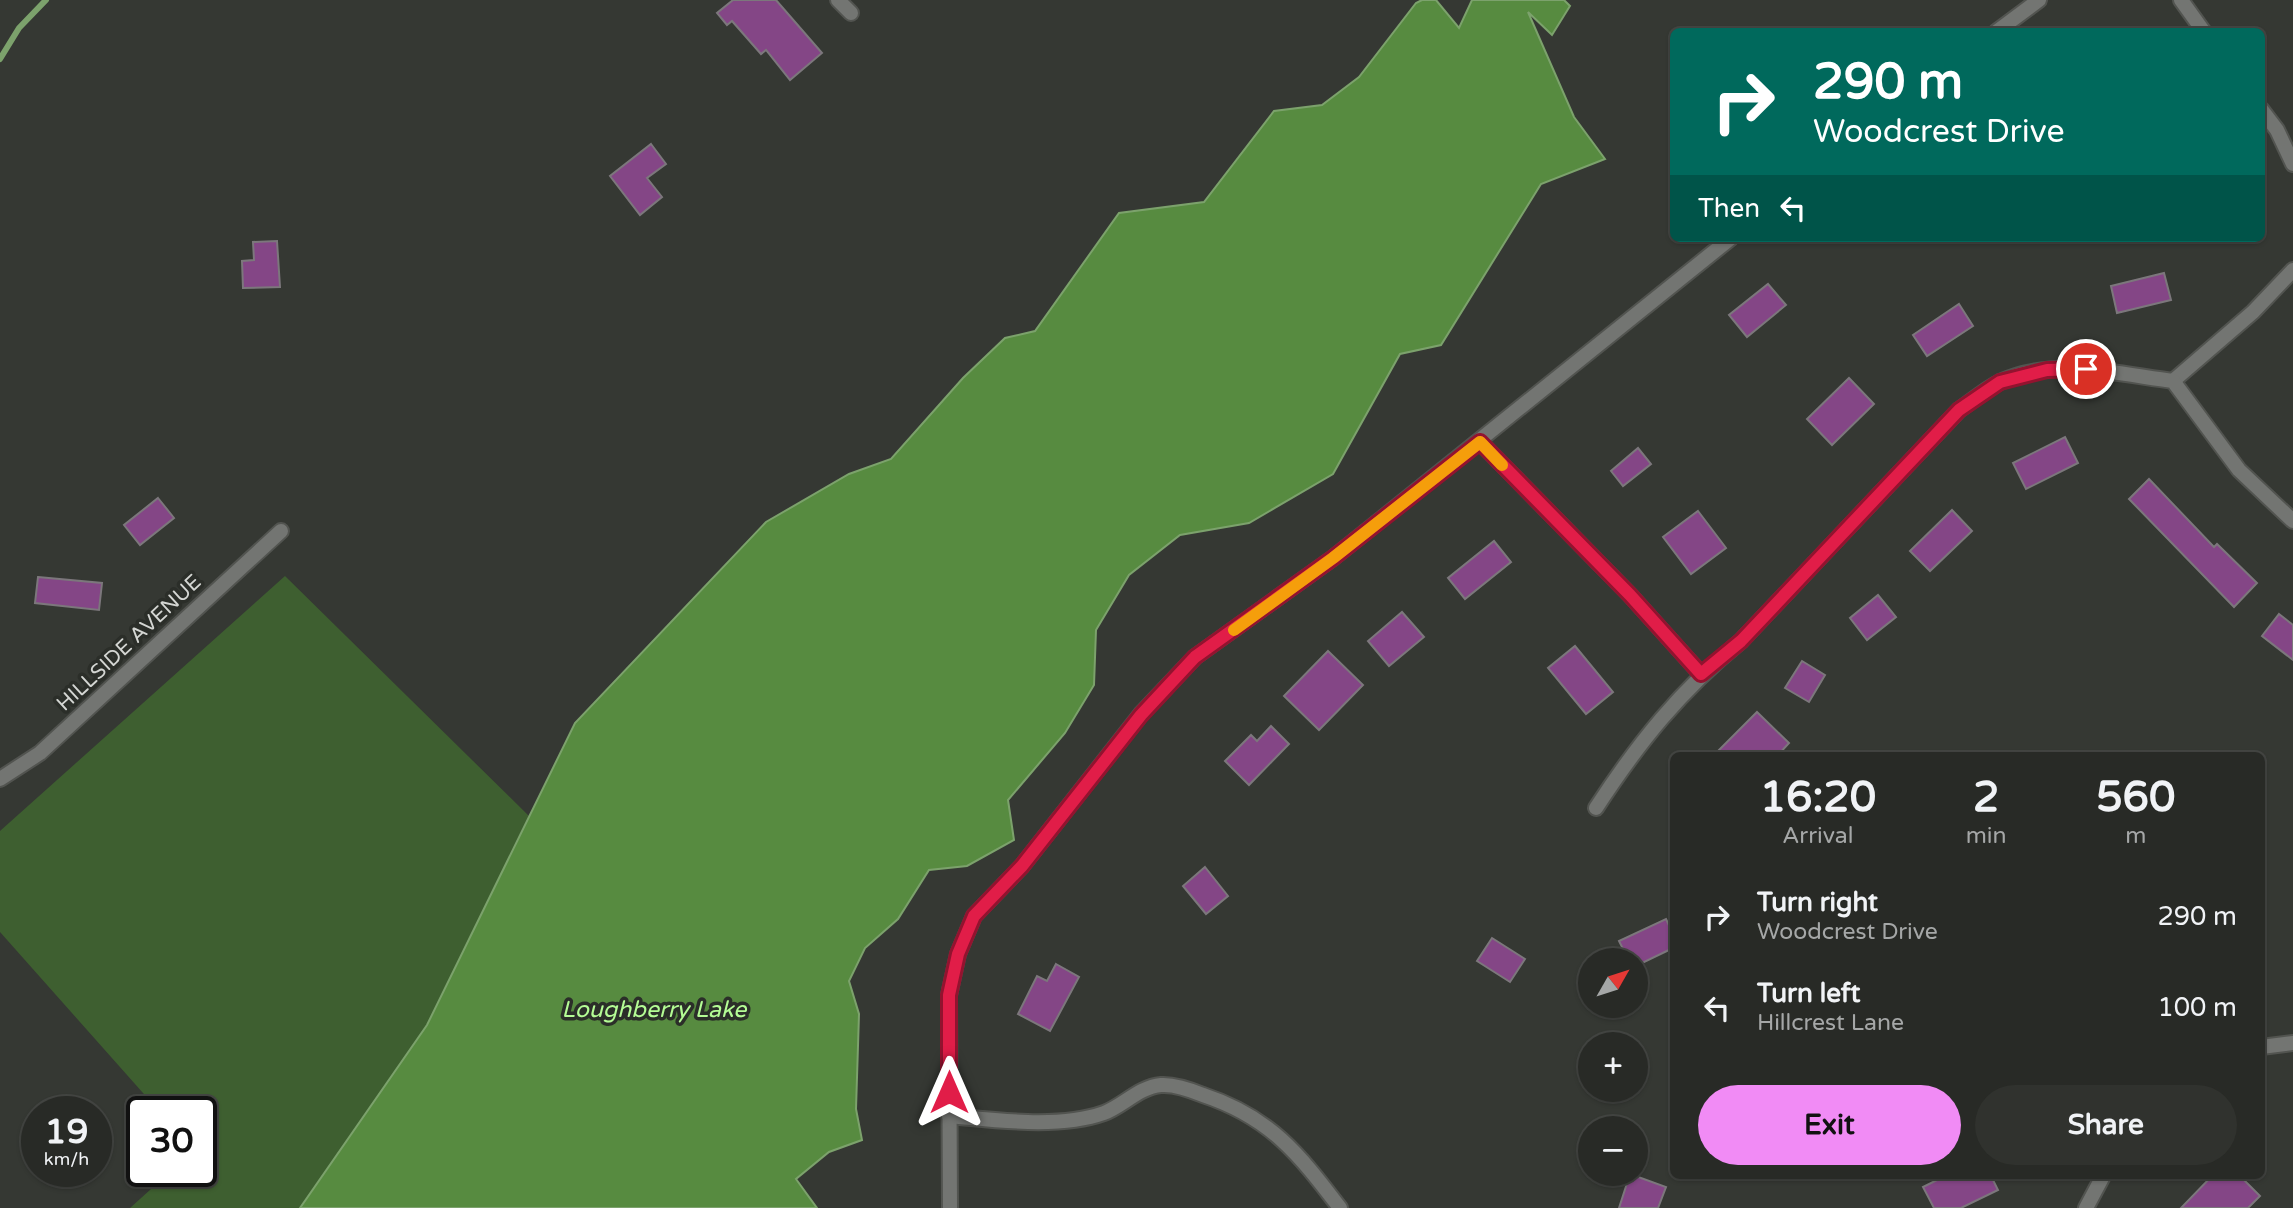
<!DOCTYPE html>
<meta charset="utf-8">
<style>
body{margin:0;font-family:"Varela Round",sans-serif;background:#30322e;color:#f1f3f6;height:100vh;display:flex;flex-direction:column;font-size:26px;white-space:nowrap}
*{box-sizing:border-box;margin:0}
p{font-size:23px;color:#a5a7a7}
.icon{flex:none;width:38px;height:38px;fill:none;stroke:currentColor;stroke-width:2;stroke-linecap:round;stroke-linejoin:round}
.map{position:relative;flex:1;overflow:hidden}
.drawer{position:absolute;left:1670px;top:752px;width:595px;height:427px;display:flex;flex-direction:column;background:#282a26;border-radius:10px;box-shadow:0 2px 5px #0004,0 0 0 2px #444643}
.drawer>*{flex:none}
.hud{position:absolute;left:1670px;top:28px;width:595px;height:214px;border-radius:10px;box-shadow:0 2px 5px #0004,0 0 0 2px #444643;background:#00695c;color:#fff;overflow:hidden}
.needle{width:46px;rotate:51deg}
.tools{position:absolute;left:1578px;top:948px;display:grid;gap:14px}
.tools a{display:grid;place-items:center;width:70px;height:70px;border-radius:50%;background:#282a26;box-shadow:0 2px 5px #0004,0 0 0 2px #444643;font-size:35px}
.speed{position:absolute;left:21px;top:1096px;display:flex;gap:14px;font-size:35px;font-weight:700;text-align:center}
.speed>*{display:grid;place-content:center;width:91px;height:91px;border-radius:50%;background:#282a26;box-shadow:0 2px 5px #0004,0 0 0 2px #444643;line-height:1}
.speed small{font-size:18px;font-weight:400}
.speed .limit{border:4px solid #111;border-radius:10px;background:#fff;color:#111}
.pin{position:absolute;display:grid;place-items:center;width:60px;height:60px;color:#fff;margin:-30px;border:4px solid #fff;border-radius:50%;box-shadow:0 2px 7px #0007}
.me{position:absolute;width:77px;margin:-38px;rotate:0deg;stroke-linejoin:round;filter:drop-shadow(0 0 5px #0008)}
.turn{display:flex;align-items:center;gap:24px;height:147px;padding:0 28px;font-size:32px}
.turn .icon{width:91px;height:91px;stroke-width:2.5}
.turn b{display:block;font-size:49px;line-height:60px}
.then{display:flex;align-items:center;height:66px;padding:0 28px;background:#0003;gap:14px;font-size:26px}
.eta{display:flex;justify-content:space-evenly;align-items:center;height:119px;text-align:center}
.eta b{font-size:42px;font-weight:700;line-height:49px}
.primary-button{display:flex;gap:14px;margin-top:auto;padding:14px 28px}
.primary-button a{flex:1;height:80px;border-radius:42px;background:#f18bf5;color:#111;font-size:28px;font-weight:700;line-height:80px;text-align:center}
.primary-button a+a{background:#30322e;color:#f1f3f6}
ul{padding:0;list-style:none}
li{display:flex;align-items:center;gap:21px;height:91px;padding:0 28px}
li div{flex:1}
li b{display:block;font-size:26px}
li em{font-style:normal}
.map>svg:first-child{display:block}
</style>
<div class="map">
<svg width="2293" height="1208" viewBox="0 0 2293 1208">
<rect width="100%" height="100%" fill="#353833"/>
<!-- green -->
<polygon fill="#3e5f30" points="285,576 529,816 427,1025 300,1208 130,1208 171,1171 201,1171 201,1111 159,1111 0,932 0,831"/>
<!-- water -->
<polygon fill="#578b40" stroke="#7ca26c" stroke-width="2" points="1422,0 1436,0 1459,28 1472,0 1564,0 1570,6 1552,35 1528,12 1574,117 1605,159 1541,184 1441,345 1400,354 1333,474 1249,523 1180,535 1129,575 1096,630 1094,685 1065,733 1008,800 1014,840 967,866 929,870 898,919 865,948 849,981 859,1014 856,1109 862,1140 829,1152 796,1179 817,1208 300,1208 427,1025 575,723 766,522 849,474 891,459 963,378 1005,338 1035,331 1119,213 1204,202 1274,111 1322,105 1359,77 1416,3"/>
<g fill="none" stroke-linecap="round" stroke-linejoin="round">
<!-- stream -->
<polyline stroke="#7ca26c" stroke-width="6" points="0,59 19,28 46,0"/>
</g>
<!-- building -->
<g fill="#844686" stroke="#7c777c" stroke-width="2">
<polygon points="733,0 776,0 822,53 790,80 766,50 761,54 732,21 727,25 717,13"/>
<polygon points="651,144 666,164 647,178 662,197 640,215 610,176"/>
<polygon points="277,241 280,287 243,288 242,261 254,260 253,242"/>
<polygon points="2164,273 2171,300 2117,313 2111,286"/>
<polygon points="1768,284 1786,305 1747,337 1729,315"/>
<polygon points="1959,304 1973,326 1927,356 1913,335"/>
<polygon points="1849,378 1874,404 1832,445 1807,419"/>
<polygon points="2065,437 2078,463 2026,489 2013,463"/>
<polygon points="1638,448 1651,464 1623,486 1611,471"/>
<polygon points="2149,479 2214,547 2217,544 2257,583 2234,607 2129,499"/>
<polygon points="158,498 174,518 140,545 124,525"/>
<polygon points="1952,510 1972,531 1930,571 1910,551"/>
<polygon points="1698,511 1726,548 1691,574 1663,537"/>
<polygon points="1494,541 1511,562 1465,599 1448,578"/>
<polygon points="38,577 102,583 99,610 35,603"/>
<polygon points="1878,595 1896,617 1867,640 1850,618"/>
<polygon points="1402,612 1424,637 1389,666 1368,641"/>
<polygon points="2279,614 2293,625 2293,660 2262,636"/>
<polygon points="1575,646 1613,692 1586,714 1548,668"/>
<polygon points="1328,651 1363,685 1319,730 1284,696"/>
<polygon points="1802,661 1825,675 1809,702 1785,688"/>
<polygon points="1757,712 1789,743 1777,756 1713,756"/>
<polygon points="1271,726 1289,744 1249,785 1225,761 1251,735 1257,741"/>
<polygon points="1205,867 1228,896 1206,914 1183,886"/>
<polygon points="1666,919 1673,934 1673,948 1636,966 1636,961 1629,961 1619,941"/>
<polygon points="1492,938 1525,959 1510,982 1477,961"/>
<polygon points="1056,964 1079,977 1050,1031 1018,1014 1037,976 1047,981"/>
<polygon points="1630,1174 1666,1187 1658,1208 1619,1208"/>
<polygon points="1945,1176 1991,1176 1998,1190 1961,1208 1934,1208 1923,1187"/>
<polygon points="2212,1176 2240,1176 2260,1196 2248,1208 2181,1208"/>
</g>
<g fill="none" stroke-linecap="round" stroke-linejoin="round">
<!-- street casing -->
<g stroke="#525450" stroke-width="18">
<g id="street">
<polyline points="838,0 851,13"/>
<polyline points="2181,0 2204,32"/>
<polyline points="1996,32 2039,0"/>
<polyline points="2261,109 2277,130 2293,164"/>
<polyline points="2173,381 2253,312 2293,270"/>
<polyline points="1480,442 1630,595 1701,674"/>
<polyline points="0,779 40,753 281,531"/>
<path d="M1596 808C1639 742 1680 691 1741 641L1959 410C1972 401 1986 389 2000 382 2053 357 2118 374 2173 381L2239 470 2293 521"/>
<polyline points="2261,1047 2293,1043"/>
<path d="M949 1116C996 1120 1059 1129 1104 1113 1123 1106 1139 1087 1161 1085 1175 1084 1191 1090 1203 1095 1270 1117 1299 1154 1340 1208"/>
<polyline points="950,1208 949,995 958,954 974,916 1022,866 1141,714 1195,657 1333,558 1731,238"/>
<polyline points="2086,1208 2103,1176"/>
</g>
</g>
<!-- street -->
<use href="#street" stroke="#737572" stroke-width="14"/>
</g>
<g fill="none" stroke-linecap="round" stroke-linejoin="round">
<!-- route casing -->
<g stroke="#92132f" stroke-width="18">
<polyline id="route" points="949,1092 949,995 958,954 974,916 1022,866 1141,715 1195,657 1333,558 1480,442 1630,595 1701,674 1741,641 1959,410 2000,382 2047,370 2086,369"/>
</g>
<!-- route -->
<use href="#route" stroke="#e11d48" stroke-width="12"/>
<!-- slow -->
<polyline stroke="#f59e0b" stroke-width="12" points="1234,630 1333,558 1480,442 1502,465"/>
</g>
<g text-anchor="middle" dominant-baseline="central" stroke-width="7" stroke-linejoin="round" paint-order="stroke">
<!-- street labels -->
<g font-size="21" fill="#d4d6d3" stroke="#2b2e29">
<text transform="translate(129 643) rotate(-43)">HILLSIDE AVENUE</text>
</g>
<!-- water labels -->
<g font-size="23" font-style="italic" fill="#b4fc95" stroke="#2b2e29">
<text x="654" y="1010">Loughberry Lake</text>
</g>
</g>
</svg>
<div class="tools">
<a><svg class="needle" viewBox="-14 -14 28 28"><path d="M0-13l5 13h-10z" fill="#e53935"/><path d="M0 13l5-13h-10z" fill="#a5a7a7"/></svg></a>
<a>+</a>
<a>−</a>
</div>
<div class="speed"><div>19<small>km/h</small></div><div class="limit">30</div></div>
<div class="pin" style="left:2086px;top:369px;background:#d93025"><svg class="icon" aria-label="arrive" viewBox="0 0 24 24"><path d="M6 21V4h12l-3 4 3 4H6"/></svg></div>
<svg class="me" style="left:949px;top:1092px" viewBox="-20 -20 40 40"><path d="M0-17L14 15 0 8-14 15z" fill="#e11d48" stroke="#fff" stroke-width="4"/></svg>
<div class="hud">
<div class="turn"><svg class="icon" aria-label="right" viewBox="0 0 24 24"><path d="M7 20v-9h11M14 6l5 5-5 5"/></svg><div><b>290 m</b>Woodcrest Drive</div></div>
<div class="then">Then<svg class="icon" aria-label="left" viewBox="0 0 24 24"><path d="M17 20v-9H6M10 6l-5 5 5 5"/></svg></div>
</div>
<section class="drawer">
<div class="eta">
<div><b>16:20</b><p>Arrival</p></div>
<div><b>2</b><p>min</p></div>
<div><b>560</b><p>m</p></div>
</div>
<ul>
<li><svg class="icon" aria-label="right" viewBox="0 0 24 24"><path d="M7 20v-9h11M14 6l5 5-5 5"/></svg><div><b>Turn right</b><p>Woodcrest Drive</p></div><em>290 m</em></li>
<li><svg class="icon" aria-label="left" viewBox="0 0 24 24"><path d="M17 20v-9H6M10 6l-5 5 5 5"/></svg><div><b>Turn left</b><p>Hillcrest Lane</p></div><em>100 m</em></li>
</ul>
<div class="primary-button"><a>Exit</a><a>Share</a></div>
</section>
</div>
